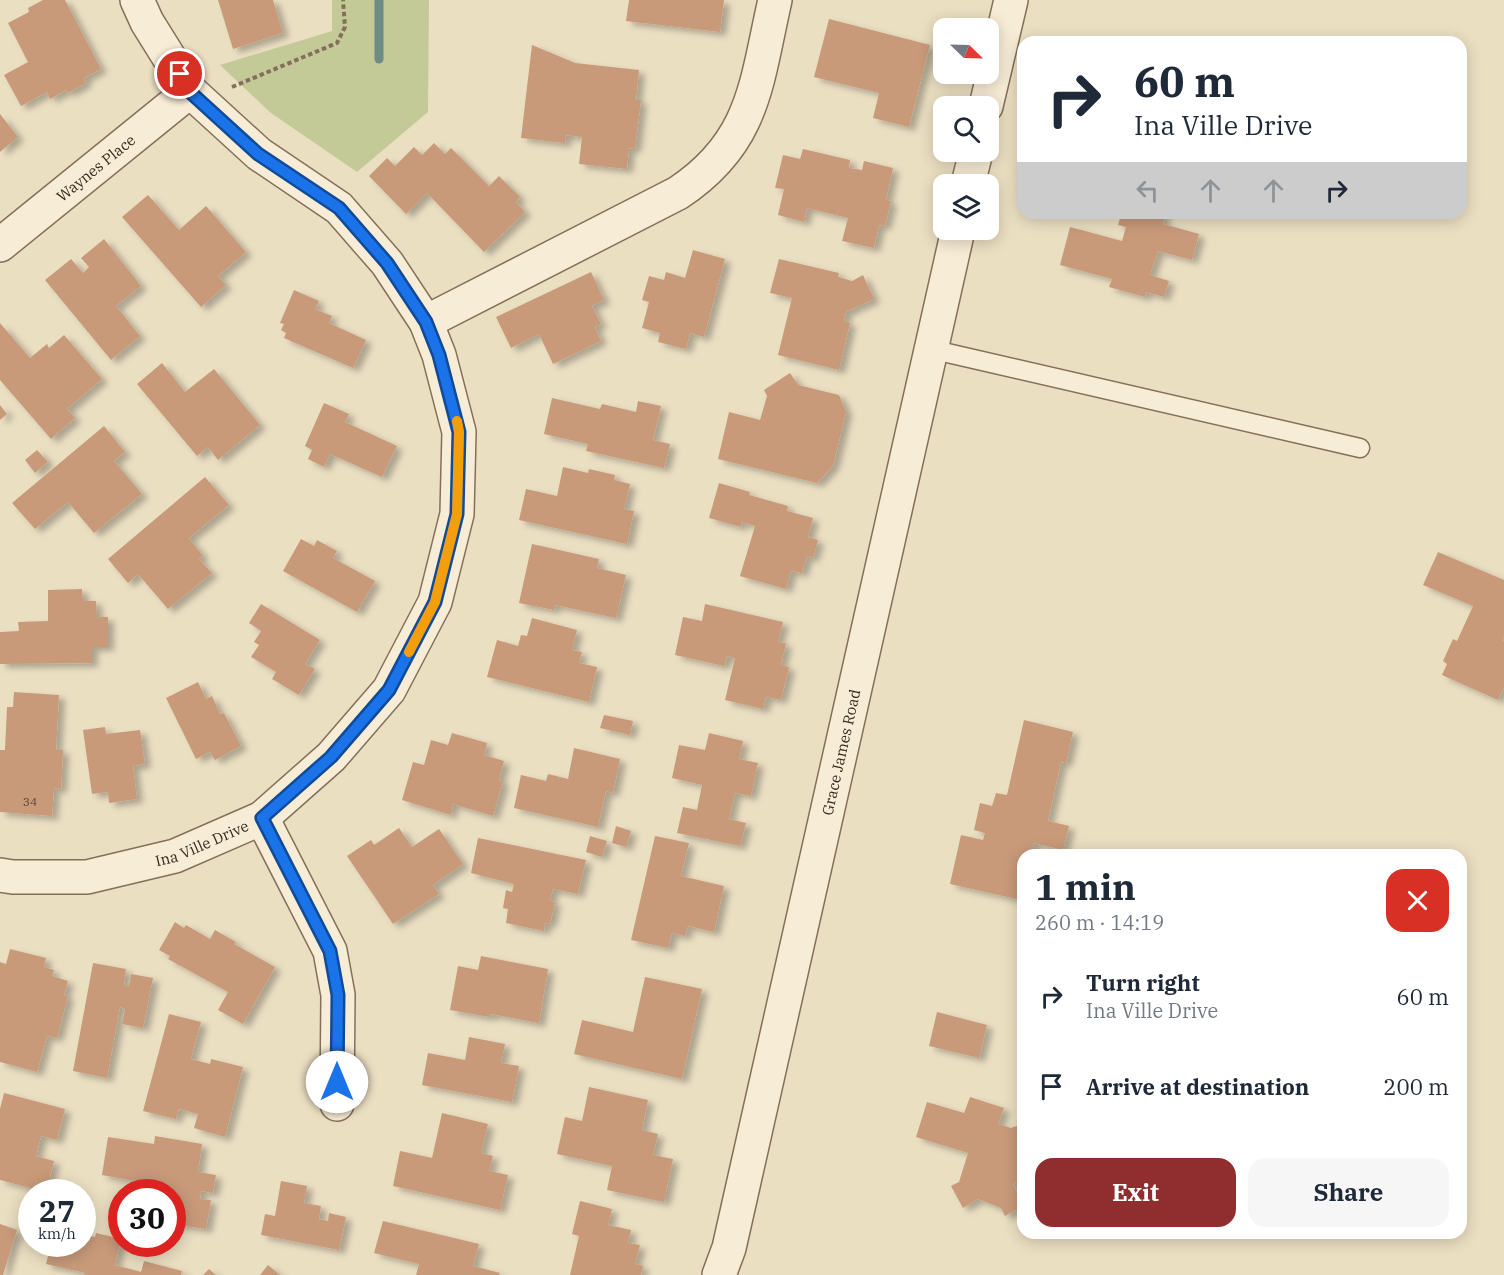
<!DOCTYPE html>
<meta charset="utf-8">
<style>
body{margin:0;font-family:"IBM Plex Serif",serif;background:#f6f6f7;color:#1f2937;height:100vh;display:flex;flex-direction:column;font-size:22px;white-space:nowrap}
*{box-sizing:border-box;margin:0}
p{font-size:20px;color:#747a83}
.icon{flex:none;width:33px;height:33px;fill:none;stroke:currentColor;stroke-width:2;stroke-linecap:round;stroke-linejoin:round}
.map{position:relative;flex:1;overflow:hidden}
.panel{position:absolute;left:1017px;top:849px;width:450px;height:390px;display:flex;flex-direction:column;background:#fff;border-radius:18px;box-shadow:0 3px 15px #0003}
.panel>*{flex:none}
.hud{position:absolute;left:1017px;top:36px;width:450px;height:183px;border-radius:18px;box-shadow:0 3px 15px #0003;background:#fff;color:#1f2937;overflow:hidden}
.needle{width:39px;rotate:113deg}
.controls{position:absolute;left:933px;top:18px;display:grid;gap:12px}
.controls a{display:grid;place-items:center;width:66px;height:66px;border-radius:12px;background:#fff;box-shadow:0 3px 15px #0003;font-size:30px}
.speed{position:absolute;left:18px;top:1179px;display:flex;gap:12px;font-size:30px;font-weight:700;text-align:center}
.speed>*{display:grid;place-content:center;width:78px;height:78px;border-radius:50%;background:#fff;box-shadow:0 3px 15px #0003;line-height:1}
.speed small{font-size:15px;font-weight:400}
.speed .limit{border:9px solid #d22;background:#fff;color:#111}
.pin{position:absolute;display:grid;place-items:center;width:51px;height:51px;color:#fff;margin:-26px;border:3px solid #fff;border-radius:50%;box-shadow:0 2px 6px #0007}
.me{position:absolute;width:66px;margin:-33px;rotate:0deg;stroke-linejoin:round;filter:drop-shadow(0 0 4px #0008)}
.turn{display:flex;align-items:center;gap:21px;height:126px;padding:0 18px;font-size:27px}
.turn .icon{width:78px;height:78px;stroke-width:2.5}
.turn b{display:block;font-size:42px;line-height:51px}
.lanes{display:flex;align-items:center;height:57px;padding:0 18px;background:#0003;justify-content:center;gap:30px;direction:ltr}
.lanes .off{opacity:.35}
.round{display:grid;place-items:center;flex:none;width:63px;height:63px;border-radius:18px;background:#f6f6f7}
.summary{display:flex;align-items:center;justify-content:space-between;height:102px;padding:0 18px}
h1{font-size:36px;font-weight:700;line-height:45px}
.primary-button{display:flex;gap:12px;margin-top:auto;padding:12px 18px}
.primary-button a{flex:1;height:69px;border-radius:18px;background:#902d2f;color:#fff;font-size:24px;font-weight:700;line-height:69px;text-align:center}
.primary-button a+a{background:#f6f6f7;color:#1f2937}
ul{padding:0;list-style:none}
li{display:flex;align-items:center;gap:18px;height:90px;padding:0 18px}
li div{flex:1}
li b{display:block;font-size:22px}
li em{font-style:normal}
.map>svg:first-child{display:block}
</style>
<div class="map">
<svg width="1504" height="1275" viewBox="0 0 1504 1275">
<defs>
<filter id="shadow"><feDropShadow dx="6" dy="4" stdDeviation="3" flood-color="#0004"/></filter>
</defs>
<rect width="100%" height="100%" fill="#ebdfc2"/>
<!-- green -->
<polygon fill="#c3c997" points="332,0 429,0 428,112 357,172 271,113 220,65 332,31"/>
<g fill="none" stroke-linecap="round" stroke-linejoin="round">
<!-- stream -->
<polyline stroke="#6c8c84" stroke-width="9" points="379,0 379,59"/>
</g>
<!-- building -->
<g fill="#c89a7a" filter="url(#shadow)">
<polygon points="43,0 65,0 101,69 84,78 86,83 68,93 66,90 50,99 47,92 21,106 4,75 28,62 8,23 29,12 28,8"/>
<polygon points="218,0 273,0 283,33 233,49"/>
<polygon points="629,0 724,0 720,32 626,21"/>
<polygon points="829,19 930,45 909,127 873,118 879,93 814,77"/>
<polygon points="532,45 575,63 639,70 636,100 641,100 635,149 629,148 627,169 579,164 582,137 566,135 565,143 521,138"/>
<polygon points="0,114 18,137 0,152"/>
<polygon points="434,143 445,154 451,148 489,186 499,176 520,197 516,202 525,212 484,252 427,193 406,214 369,176 387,158 395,166 414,147 422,155"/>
<polygon points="803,149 850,160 849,168 862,170 864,161 893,168 886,200 891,201 885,226 879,225 874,248 842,241 848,218 807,208 804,222 778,215 784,189 775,188 783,155 800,159"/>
<polygon points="148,195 179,230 206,206 246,252 218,276 226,285 201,307 122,217"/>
<polygon points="1115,213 1165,213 1163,224 1199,234 1192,260 1158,251 1150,275 1169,281 1164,297 1146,292 1145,297 1109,287 1112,279 1060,265 1070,227 1122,241 1126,227 1118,225 1121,215"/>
<polygon points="104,239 141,286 116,306 140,336 111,360 45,280 71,259 83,273 89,267 81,258"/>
<polygon points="693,250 725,259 704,337 690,333 686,349 658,342 660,333 642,328 649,302 642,300 649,276 664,280 666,272 685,278"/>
<polygon points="779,259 839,273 838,277 852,281 863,275 874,299 846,312 844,321 850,323 839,370 778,355 792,298 770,293"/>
<polygon points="591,272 604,300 592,306 601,324 595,327 601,341 553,364 539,334 511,348 496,317"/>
<polygon points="294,290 319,301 315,309 332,316 329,323 366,340 353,368 284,338 286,333 281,330 284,324 280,323"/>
<polygon points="0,323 30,358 47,344 49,348 64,335 102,379 67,409 75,418 51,439 0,380"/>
<polygon points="162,363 185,392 214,369 260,425 218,460 208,447 197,456 137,384"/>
<polygon points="790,373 798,385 839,395 846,412 833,466 817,483 718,459 729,412 760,420 767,396 764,390"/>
<polygon points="552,398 600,409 602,404 636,412 638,401 661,406 653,440 670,444 664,468 586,451 588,444 544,434"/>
<polygon points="324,403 349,414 345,422 397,446 382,477 330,454 324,467 308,459 312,450 305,446"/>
<polygon points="0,405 7,414 0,420"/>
<polygon points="104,426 125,452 114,461 142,494 94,533 68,502 35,529 12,503"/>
<polygon points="37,450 48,462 35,473 25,460"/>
<polygon points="563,467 588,473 589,469 615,475 614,480 630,484 624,509 634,511 627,544 519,520 526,489 557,496"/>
<polygon points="205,477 229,505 189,538 203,556 199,559 212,573 168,609 138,574 128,583 108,559"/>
<polygon points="719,483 750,492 749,495 788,506 787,511 813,518 808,537 818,540 813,558 807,556 802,573 791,571 786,589 740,576 755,526 742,522 741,527 709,518"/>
<polygon points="301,539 314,546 317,540 337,551 333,558 375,581 357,612 283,571"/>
<polygon points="532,544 599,559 597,568 626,575 616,618 555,605 554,610 519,603"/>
<polygon points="1438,552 1504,580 1504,635 1502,640 1504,641 1504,687 1498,700 1442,675 1447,664 1443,661 1453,639 1457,641 1473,606 1423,585"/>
<polygon points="82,589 83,601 96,601 97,617 108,617 108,647 92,647 92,663 0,664 0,632 19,631 18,622 48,621 48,590"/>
<polygon points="261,604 320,640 305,664 315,669 299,695 272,679 276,672 251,657 259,645 254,642 261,631 249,623"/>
<polygon points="705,604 783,622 778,642 786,643 781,665 789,667 781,700 766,697 763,709 725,700 735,658 727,656 724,666 675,655 683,617 702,621"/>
<polygon points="532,618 577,630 572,650 582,652 579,663 597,667 589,702 487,677 497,640 518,646 521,635 527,636"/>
<polygon points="198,682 206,699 212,696 220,714 224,713 241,746 215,760 210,752 196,759 166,698"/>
<polygon points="14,692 59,695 56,750 63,750 61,789 54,788 52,816 0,812 0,750 5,750 7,707 13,707"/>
<polygon points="604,715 633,721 630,735 600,728"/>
<polygon points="1024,720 1073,732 1066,763 1061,762 1048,821 1069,826 1063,850 1034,843 1031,855 1023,855 1023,890 1021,900 950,884 961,835 983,840 985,833 974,830 980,803 992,806 996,793 1007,795"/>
<polygon points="105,727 106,734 140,730 145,764 133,766 137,799 109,803 108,792 92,794 83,730"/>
<polygon points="452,733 487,743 484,755 504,761 499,780 503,782 493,816 453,804 451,815 402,800 413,762 424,765 431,740 448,745"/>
<polygon points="709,733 743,741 739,759 758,763 751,796 735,793 729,819 746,823 740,846 677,833 683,807 697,810 702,785 672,778 679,745 705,750"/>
<polygon points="574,748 620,759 613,793 606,791 598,827 514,808 521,775 546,781 548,774 568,779"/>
<polygon points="616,826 631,831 626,847 612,843"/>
<polygon points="399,828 412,847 439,829 463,864 433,885 439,894 393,924 347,856 371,840 374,845"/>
<polygon points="590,836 607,841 602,857 586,852"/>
<polygon points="655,836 689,843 681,876 724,886 714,932 688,926 685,936 672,933 668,948 631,940"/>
<polygon points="478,838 586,860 578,894 553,889 550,901 555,902 550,924 545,923 544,931 506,923 508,909 503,908 506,890 512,892 514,884 471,873"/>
<polygon points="175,922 184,928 186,925 210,939 215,930 236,942 234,944 275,967 243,1024 218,1010 228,992 168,959 170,956 159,950"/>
<polygon points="10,949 46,958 44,967 54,970 52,976 68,981 64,995 68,996 57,1038 47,1036 37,1072 0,1062 0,962 6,964"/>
<polygon points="481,956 548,969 539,1023 491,1014 490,1017 450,1010 458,966 478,970"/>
<polygon points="93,963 126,969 124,985 129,986 131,974 153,978 143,1028 122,1024 125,1009 120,1007 107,1078 73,1071"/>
<polygon points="645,977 702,989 682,1079 574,1054 582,1020 633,1032"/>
<polygon points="937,1012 987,1025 979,1058 929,1046"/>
<polygon points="169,1014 201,1022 191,1059 210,1064 211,1059 243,1067 225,1137 194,1128 198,1114 179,1109 176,1119 143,1111"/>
<polygon points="469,1037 505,1044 501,1063 519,1066 512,1102 422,1085 428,1053 465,1060"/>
<polygon points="589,1087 648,1100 642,1130 658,1134 653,1155 673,1159 664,1202 607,1190 612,1166 557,1154 565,1117 582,1121"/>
<polygon points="4,1093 65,1109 57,1140 41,1136 36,1156 54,1161 46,1192 0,1180 0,1109"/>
<polygon points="970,1097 1004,1108 998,1124 1011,1128 1023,1124 1023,1185 1015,1182 1013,1185 1023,1202 1023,1206 1005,1216 1001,1208 978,1199 963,1208 951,1186 959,1182 968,1153 916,1137 927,1102 964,1113"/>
<polygon points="442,1113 488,1124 481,1153 493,1156 489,1171 508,1175 500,1210 393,1186 400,1151 432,1158"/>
<polygon points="155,1136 202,1144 198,1172 216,1175 213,1193 201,1191 200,1199 211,1200 206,1229 172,1224 172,1192 134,1192 136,1181 102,1175 108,1137 154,1144"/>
<polygon points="281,1181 307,1186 304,1203 321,1206 319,1219 328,1221 329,1213 346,1217 339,1250 261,1235 265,1214 275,1216"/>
<polygon points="580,1201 612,1209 608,1225 631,1230 628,1243 640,1245 635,1264 643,1266 641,1275 570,1275 579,1236 572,1234"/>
<polygon points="383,1221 479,1244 473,1266 500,1273 499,1275 416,1275 419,1264 374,1253"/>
<polygon points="0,1224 17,1230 3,1275 0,1275"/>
<polygon points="96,1233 121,1239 115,1265 141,1272 144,1261 182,1271 181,1275 85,1275 85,1273 46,1264 51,1244 82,1244 82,1234 95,1237"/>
<polygon points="268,1265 280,1275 260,1275"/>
<polygon points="209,1269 216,1275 203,1275"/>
</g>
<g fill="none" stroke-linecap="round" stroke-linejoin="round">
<!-- service casing -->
<g stroke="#84705a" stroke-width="21">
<polyline id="service" points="930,349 1360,448"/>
</g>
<!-- minor casing -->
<g stroke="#84705a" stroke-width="36">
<g id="minor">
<polyline points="986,106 1011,0"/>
<polyline points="968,184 976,152"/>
<path id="s1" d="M0 245 190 91"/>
<path d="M426 322 678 193C755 142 756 83 775 0"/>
<polyline points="262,818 330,951 338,995 337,1104"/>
<path id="s2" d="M0 875 13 877H87L175 856 262 818 331 757 389 690 435 602 457 514 459 432 439 355 426 322 387 263 339 208 259 154 190 91 147 22 137 0"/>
<path id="s3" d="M719 1275 729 1248 958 230"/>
</g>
</g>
<!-- path -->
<polyline stroke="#84705a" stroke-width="4" stroke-dasharray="4.5 3" stroke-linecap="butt" points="232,87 337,43 345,27 343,0"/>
<!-- service -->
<use href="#service" stroke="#f7ecd5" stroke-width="18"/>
<!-- minor -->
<use href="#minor" stroke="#f7ecd5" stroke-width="33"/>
</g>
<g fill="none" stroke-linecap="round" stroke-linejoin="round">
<!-- route casing -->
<g stroke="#114b97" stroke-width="15">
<polyline id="route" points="180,74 190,92 258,154 339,208 387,263 426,322 439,355 459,432 457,514 435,602 389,690 331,757 262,818 330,951 338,995 337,1082"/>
</g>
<!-- route -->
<use href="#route" stroke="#1a73e8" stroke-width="10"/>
<!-- slow -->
<polyline stroke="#f59e0b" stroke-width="10" points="409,652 435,602 457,514 459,432 457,421"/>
</g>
<g text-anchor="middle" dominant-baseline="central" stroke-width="4.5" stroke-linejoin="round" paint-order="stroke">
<!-- number labels -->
<g font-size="12" fill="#5a4535">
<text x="30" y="801">34</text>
</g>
<!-- street labels -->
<g font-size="15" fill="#35291e" stroke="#f3e9d1">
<text stroke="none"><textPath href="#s1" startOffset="123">Waynes Place</textPath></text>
<text stroke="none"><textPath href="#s3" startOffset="537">Grace James Road</textPath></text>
<text stroke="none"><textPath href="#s2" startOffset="207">Ina Ville Drive</textPath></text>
</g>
</g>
</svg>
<div class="controls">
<a><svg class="needle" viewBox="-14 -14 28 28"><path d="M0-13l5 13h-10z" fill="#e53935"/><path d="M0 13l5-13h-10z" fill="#747a83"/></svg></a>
<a><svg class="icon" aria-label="search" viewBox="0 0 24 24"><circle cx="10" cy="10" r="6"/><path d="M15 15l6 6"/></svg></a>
<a><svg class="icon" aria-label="layers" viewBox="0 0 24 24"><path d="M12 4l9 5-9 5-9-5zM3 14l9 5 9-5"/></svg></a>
</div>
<div class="speed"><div>27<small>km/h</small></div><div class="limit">30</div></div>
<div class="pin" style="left:180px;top:74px;background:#d93025"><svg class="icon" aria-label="arrive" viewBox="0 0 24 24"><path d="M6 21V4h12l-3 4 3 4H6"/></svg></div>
<svg class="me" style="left:337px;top:1082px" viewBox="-20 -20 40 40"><circle r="19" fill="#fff"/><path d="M0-13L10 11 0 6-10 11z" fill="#1a73e8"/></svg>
<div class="hud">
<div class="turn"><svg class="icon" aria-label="right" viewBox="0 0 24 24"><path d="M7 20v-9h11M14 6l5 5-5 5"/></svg><div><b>60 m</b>Ina Ville Drive</div></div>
<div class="lanes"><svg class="icon off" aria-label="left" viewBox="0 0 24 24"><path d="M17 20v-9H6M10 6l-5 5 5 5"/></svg><svg class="icon off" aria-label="ahead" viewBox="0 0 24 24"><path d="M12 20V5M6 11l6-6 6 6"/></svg><svg class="icon off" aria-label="ahead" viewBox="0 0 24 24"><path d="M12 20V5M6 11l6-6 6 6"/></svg><svg class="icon" aria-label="right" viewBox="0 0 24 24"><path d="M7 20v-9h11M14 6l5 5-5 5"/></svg></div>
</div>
<section class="panel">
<div class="summary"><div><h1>1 min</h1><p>260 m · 14:19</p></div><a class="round" style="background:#d93025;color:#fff"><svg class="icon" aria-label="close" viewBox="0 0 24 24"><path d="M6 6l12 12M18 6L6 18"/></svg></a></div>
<ul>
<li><svg class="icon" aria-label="right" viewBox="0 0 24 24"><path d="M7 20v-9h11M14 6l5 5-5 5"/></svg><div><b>Turn right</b><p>Ina Ville Drive</p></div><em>60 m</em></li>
<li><svg class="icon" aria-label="arrive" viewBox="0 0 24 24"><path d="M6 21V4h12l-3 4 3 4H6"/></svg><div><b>Arrive at destination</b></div><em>200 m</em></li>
</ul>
<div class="primary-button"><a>Exit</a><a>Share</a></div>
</section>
</div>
